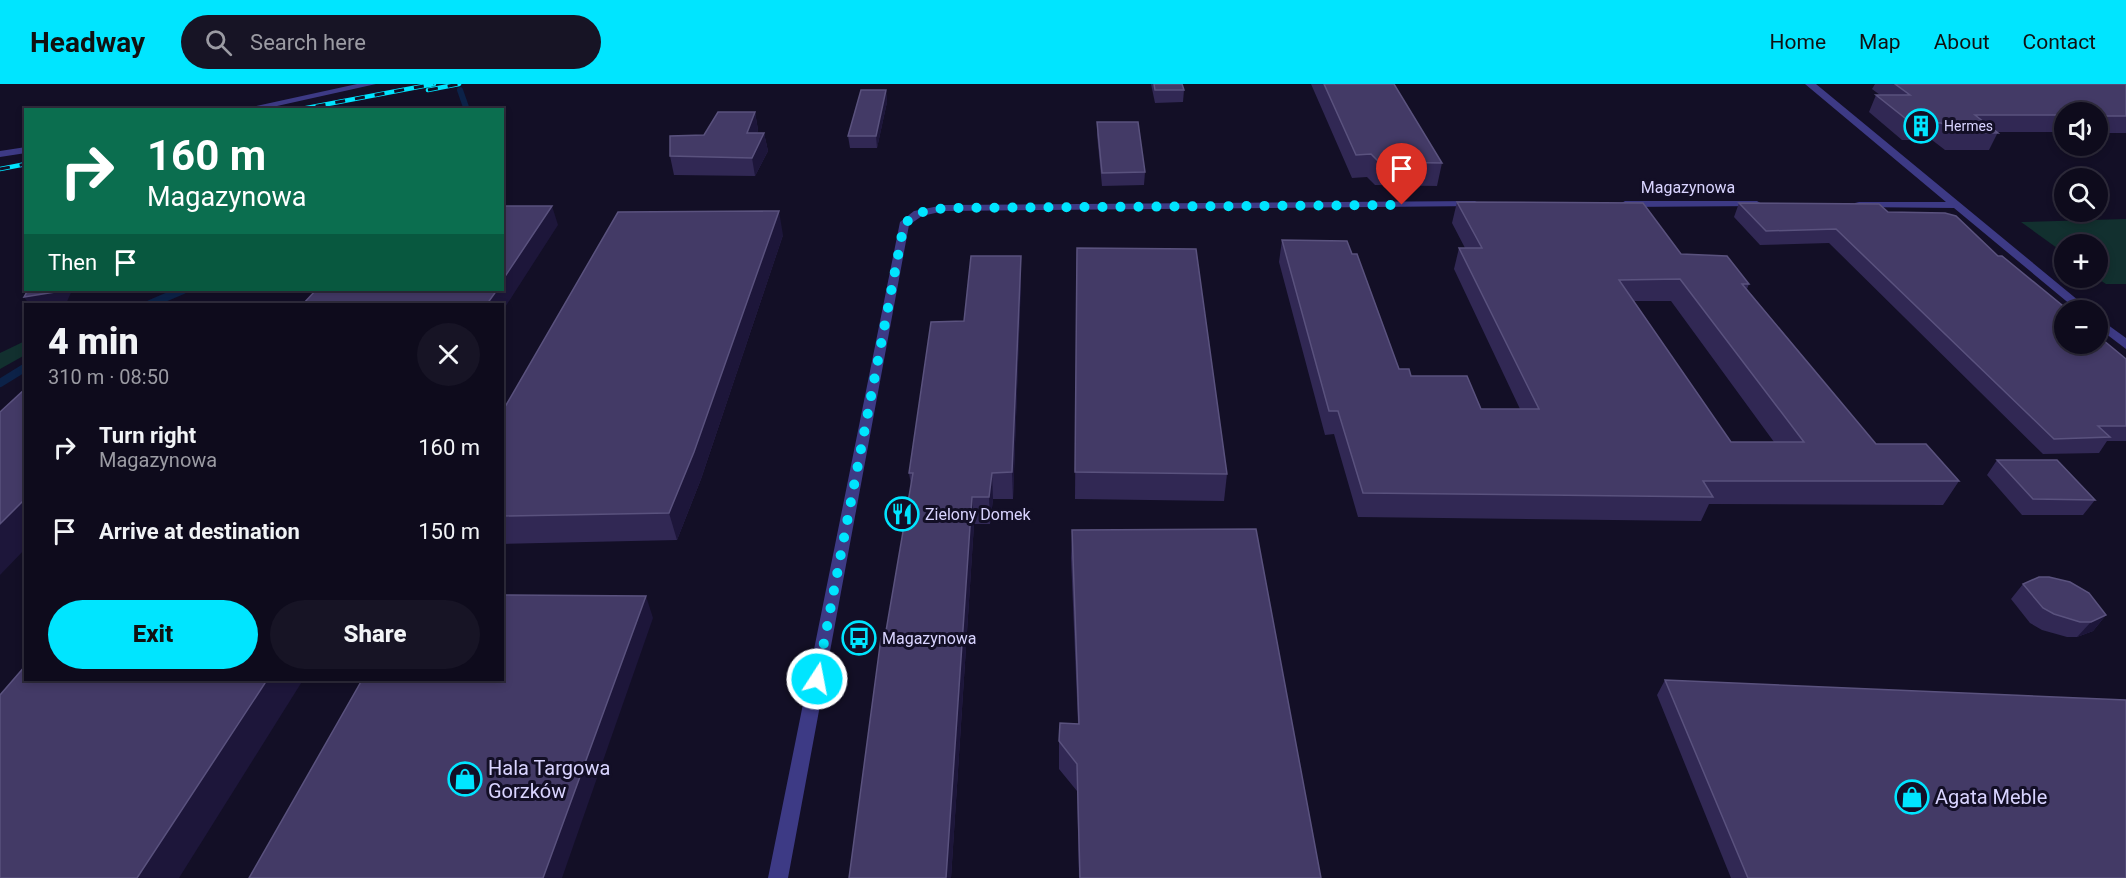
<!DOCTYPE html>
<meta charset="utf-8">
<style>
body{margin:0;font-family:Roboto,sans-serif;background:#171425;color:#f1f3f6;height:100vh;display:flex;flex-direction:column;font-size:22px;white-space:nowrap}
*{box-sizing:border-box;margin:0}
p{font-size:20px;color:#9b9ba3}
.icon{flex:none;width:33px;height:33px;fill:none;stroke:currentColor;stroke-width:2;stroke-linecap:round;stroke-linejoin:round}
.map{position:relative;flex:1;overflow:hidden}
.details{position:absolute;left:24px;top:219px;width:480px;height:378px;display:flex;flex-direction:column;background:#0e0b1c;border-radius:0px;box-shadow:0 3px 9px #0003,0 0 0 2px #2e2b3b}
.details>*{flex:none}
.hud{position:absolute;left:24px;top:24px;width:480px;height:183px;border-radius:0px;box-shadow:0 3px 9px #0003,0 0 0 2px #2e2b3b;background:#0b6e4f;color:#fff;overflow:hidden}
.tools{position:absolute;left:2054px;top:18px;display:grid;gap:12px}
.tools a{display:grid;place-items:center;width:54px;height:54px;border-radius:50%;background:#0e0b1c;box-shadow:0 3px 9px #0003,0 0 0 2px #2e2b3b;font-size:30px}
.pin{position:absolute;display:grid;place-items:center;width:51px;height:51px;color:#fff;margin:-62px -26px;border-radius:50% 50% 50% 0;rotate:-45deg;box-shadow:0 0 6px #0007}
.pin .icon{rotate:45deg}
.me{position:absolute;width:66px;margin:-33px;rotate:11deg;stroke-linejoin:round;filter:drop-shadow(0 0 4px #0008)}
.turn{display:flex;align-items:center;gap:21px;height:126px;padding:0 24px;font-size:27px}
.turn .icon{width:78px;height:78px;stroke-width:2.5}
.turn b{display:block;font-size:42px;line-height:51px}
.then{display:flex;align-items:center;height:57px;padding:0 24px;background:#0003;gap:12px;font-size:22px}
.round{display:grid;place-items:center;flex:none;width:63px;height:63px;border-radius:32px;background:#171425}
.head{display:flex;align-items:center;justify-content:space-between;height:102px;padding:0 24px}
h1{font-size:36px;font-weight:800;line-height:45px}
.primary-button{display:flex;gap:12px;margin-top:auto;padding:12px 24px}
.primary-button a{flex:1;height:69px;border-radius:36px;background:#00e5ff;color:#111;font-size:24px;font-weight:800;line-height:69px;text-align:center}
.primary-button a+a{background:#171425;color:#f1f3f6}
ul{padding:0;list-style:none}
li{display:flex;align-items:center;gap:18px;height:84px;padding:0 24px}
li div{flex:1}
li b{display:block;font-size:22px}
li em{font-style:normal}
header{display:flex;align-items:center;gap:36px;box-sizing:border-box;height:84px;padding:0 30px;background:#00e5ff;color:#111}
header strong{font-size:28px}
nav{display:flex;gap:33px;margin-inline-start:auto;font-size:21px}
.search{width:420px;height:54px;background:#171425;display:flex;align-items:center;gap:15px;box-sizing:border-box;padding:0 21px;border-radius:33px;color:#9b9ba3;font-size:22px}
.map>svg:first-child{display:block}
</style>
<header>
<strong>Headway</strong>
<div class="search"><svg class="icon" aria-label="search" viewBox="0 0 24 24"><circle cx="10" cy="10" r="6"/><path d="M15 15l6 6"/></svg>Search here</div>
<nav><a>Home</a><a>Map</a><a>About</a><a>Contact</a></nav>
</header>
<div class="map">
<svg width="2126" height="794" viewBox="0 0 2126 794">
<rect width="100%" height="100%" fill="#130f26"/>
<!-- green -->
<g fill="#12302f">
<polygon points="2126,135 2126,200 2106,200 2097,194 2097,160 2064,160 2064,169 2021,138"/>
<polygon points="25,257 25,271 0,285 0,269"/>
</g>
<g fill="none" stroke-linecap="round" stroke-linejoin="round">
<!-- stream-far1 -->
<polyline stroke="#0c2248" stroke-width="6" points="460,6 467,26"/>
<!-- stream -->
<g stroke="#0c2248" stroke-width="8">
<polyline points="150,220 183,206"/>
<polyline points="0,299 26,283"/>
</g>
<!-- minor -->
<g fill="#3d3a85" fill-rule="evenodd">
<polygon points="357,0 376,0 259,26 238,26"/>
<polygon points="1805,0 1816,0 2090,226 2077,226 1954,124 1855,123 1855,119 1859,118 1946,118"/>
<polygon points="26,63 26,69 0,73 0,67"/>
<polygon points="1475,117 1480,120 1479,122 944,127 922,132 909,141 788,794 768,794 900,138 914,127 944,121"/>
<polygon points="1757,117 1762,120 1761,122 1625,123 1620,120 1625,117"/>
<polygon points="2097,233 2126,254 2126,265 2097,243"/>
</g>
<!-- rail casing -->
<g stroke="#00e5ff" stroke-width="4.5">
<g id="rail">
<polyline points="428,6 459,0"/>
<polyline points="296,26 434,0"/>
<polyline points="0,85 26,80"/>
</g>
</g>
<!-- rail -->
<use href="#rail" stroke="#130f26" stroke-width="3" stroke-dasharray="10" stroke-linecap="butt"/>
</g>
<!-- wall -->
<g fill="#312854" fill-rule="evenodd">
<polygon points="1151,0 1182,0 1184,6 1183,18 1155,19"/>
<polygon points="1311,0 1394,0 1442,79 1437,102 1375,101 1367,93 1352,94"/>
<polygon points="1875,0 2126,0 2126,49 2097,49 2097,28 2064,28 2064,48 1998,48 1989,66 1945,66 1932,56 1902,56 1869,28 1876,11 1880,11 1872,5"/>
<polygon points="886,6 887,18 877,64 850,64 848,52"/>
<polygon points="755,28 758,46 757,49 764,49 768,67 755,92 674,91 670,72 704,51"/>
<polygon points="1097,38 1145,88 1144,101 1102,102 1097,51"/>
<path d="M1457 118 1681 170 1749 200 1747 205 1876 360 1959 397 1943 421 1709 420 1701 437 1358 433 1334 350 1325 351 1279 178 1282 156 1399 285 1411 292 1481 325H1520L1454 185 1459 164H1465L1452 139ZM1634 217H1671L1774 358H1731Z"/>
<polygon points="1739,119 1888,128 1998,172 2126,275 2126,357 2107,357 2099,369 2043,370 1829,159 1760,161 1734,133"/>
<polygon points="783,151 701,395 677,456 502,460 502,328"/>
<polygon points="1077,164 1227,390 1224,417 1075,415"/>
<polygon points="1021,172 1021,197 1013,415 993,415 990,440 974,440 951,794 849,794 885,553 911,401 909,389 964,237"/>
<polygon points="1997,376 2095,416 2083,431 2022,431 1987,391"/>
<polygon points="1072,446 1321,794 1079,794 1077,707 1059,685 1059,657 1078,640 1071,474"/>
<polygon points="2023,500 2106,531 2093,547 2077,553 2067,553 2042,546 2030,539 2011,515"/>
<polygon points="1665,596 2126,794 1731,794 1657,611"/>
</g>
<!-- shaded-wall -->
<g fill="#1d163a">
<polygon points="886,6 887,18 877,64 876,52"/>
<polygon points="755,28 758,46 750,67 747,49"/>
<polygon points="764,49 768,67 755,92 752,74"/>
<polygon points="552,122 558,141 502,228 502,220 487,220 497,206 502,206 502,197"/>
<polygon points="779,127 783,151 701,395 677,456 669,429"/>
<polygon points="1021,172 1021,197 1013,415 1012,388"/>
<polygon points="57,206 72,206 66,220 29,220 24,213"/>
<polygon points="992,389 993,415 990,440 989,413"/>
<polygon points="972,413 974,440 951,794 946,794"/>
<polygon points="26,414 26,464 0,491 0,440"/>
<polygon points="646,512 653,534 562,794 543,794"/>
<polygon points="2106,531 2093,547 2077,553 2091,538"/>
<polygon points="267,596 303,596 179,794 137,794"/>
</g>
<!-- building -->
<g fill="#433a66" stroke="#5a527e" stroke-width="1.5" fill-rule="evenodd">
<polygon points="1154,0 1182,0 1184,6 1155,6"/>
<polygon points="1324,0 1394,0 1442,79 1379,78 1371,70 1356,71"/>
<polygon points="1895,0 2126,0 2126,32 2097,32 2097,28 2064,28 2064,31 1975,31 1998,49 1954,48 1941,39 1910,38 1876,11 1910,11"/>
<polygon points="861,6 886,6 876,52 848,52"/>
<polygon points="718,28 755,28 747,49 764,49 752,74 670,72 670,52 704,51"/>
<polygon points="1097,38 1138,38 1145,88 1102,89"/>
<path d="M1457 118 1643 119 1681 170 1727 172 1749 200H1742L1876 360H1926L1959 397H1703L1713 413 1363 409 1338 327H1329L1282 156 1347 157 1352 170H1357L1399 285H1409L1411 292H1467L1481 325H1539L1459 164H1482ZM1680 195 1804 358H1731L1619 196Z"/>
<polygon points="1739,119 1879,120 1888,128 1945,129 1956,132 1998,172 2002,172 2068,226 2064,226 2064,260 2097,260 2097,251 2126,275 2126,342 2098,342 2110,353 2054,355 1836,145 1766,147"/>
<polygon points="502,122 552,122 502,197"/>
<polygon points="779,127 694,368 669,429 502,432 502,328 618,128"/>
<polygon points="1077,164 1196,165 1227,390 1075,388"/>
<polygon points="971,172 1021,172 1012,388 992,389 989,413 972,413 946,794 849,794 881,554 885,553 913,389 909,389 931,238 964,237"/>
<polygon points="28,206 57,206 55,208 24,213"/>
<polygon points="316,206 497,206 487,220 303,220"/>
<polygon points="25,305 26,414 0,440 0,328"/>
<polygon points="1997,376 2057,376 2095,416 2033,415"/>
<polygon points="1256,445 1321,794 1080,794 1077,680 1059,657 1060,639 1079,640 1072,446"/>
<polygon points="2039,493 2049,493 2070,498 2089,509 2106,531 2091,538 2080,538 2054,530 2043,524 2023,500"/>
<polygon points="502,511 646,512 543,794 249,794 362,596 502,596"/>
<polygon points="26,581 26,596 267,596 137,794 0,794 0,611"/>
<polygon points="1665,596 2126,616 2126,794 1748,794"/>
</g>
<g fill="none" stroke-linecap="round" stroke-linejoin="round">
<!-- route -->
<polyline stroke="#00e5ff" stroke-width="10" stroke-dasharray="0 18" points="817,595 904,140 918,129 944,124 1402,121"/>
</g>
<!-- icons -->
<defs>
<g id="building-ring" transform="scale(1.725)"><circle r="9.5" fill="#130f26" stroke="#00e5ff" stroke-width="1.5"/><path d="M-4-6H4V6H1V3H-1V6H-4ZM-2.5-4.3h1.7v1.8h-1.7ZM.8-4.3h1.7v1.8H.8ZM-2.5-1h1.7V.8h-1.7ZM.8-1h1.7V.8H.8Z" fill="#00e5ff"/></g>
<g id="restaurant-ring" transform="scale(1.725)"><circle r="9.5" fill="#130f26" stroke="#00e5ff" stroke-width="1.5"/><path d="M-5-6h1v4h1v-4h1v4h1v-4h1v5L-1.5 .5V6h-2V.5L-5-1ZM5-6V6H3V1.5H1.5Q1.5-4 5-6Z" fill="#00e5ff"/></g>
<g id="bus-ring" transform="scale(1.725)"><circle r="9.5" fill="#130f26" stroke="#00e5ff" stroke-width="1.5"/><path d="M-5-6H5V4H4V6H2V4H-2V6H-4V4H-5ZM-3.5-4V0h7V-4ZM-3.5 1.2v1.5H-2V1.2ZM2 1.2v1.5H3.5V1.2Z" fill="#00e5ff"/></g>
<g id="shop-ring" transform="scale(1.725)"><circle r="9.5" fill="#130f26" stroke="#00e5ff" stroke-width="1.5"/><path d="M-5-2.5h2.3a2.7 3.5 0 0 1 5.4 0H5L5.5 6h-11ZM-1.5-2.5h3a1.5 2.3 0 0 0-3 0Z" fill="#00e5ff"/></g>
</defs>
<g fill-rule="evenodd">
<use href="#building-ring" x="1921" y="42"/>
<use href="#restaurant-ring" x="902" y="430"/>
<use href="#bus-ring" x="859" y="554"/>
<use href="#shop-ring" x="465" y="695"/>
<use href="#shop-ring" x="1912" y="713"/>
</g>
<g text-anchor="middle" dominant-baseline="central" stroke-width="6" stroke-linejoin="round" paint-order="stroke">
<!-- far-poi labels -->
<g font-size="14" fill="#d9d4ff" stroke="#130f26" text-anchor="start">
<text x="1944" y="42">Hermes</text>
</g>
<!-- street labels -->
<g font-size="16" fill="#d9d4ff" stroke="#130f26">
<text x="1688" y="103">Magazynowa</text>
</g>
<!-- poi labels -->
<g font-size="16" fill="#d9d4ff" stroke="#130f26" text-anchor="start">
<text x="925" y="430">Zielony Domek</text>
<text x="882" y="554">Magazynowa</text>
</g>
<!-- near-poi labels -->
<g font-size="20" fill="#d9d4ff" stroke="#130f26" text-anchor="start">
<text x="488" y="684">Hala Targowa<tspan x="488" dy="23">Gorzków</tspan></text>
<text x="1935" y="713">Agata Meble</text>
</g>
</g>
</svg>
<div class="tools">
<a><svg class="icon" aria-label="sound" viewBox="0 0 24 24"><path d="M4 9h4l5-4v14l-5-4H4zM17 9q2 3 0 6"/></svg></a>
<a><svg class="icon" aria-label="search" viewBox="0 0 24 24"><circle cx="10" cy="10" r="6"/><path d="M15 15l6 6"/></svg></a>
<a>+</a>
<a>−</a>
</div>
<div class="pin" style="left:1402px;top:121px;background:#d93025"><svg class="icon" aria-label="arrive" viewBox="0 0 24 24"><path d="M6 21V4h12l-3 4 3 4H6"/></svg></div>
<svg class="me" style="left:817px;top:595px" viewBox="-20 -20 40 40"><circle r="17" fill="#00e5ff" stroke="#fff" stroke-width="3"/><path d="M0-11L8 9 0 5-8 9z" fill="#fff"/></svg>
<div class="hud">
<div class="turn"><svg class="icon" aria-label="right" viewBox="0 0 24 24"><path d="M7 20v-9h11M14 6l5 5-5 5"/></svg><div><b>160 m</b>Magazynowa</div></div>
<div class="then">Then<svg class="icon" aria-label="arrive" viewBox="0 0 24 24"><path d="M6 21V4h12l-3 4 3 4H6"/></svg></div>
</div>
<section class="details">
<div class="head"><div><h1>4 min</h1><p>310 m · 08:50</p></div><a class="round"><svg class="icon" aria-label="close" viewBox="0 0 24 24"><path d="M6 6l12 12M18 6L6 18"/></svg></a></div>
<ul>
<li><svg class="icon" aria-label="right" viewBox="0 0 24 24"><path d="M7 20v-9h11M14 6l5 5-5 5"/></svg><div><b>Turn right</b><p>Magazynowa</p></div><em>160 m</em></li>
<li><svg class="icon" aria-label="arrive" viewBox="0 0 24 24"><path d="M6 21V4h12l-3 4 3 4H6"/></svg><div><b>Arrive at destination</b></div><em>150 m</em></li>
</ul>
<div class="primary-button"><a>Exit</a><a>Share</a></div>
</section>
</div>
